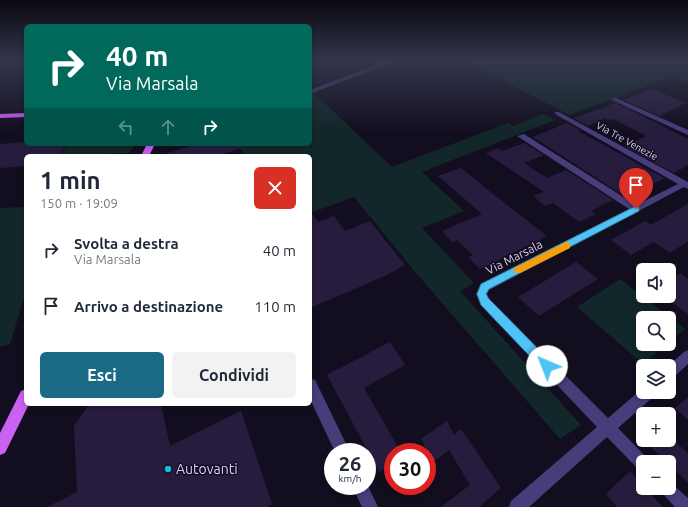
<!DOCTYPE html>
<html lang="it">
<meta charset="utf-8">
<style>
body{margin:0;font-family:Ubuntu,sans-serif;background:#f2f2f3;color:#1f2937;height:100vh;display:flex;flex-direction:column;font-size:15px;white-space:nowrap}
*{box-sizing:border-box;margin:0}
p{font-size:13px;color:#747a83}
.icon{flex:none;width:22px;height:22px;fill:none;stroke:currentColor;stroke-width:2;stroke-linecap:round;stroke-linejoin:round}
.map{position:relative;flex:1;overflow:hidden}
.drawer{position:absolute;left:24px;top:154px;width:288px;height:252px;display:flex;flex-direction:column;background:#fff;border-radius:6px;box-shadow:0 2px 6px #0003}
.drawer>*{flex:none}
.banner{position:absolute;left:24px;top:24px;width:288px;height:122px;border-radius:6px;box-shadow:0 2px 6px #0003;background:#00695c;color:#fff;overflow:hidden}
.buttons{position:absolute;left:636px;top:263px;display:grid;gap:8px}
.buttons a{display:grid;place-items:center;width:40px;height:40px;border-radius:6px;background:#fff;box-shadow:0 2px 6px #0003;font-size:20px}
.speed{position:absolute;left:324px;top:443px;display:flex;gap:8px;font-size:20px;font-weight:700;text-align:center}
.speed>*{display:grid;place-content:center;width:52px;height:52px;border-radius:50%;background:#fff;box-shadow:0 2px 6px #0003;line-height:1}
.speed small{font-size:10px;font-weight:400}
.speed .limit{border:6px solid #d22;background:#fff;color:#111}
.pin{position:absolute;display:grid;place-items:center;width:34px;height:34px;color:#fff;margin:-41px -17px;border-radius:50% 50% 50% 0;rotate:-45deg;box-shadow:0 0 4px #0007}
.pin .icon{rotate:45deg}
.me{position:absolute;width:44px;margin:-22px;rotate:316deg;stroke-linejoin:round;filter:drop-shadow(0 0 3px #0008)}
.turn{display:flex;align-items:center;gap:14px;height:84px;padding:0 16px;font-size:18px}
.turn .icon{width:52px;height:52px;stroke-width:2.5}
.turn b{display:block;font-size:28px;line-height:34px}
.lanes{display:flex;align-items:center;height:38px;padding:0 16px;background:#0003;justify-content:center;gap:20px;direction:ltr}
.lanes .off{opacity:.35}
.round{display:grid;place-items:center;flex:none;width:42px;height:42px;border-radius:6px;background:#f2f2f3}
.head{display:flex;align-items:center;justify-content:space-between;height:68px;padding:0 16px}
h1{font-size:24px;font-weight:600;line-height:30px}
.cta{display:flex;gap:8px;margin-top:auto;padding:8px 16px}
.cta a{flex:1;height:46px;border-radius:6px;background:#1a6a85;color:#fff;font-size:16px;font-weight:600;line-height:46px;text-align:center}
.cta a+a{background:#f2f2f3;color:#1f2937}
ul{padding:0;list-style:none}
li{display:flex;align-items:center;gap:12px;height:56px;padding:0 16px}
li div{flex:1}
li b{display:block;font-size:15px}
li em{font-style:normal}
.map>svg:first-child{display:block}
</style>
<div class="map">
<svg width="688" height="507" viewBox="0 0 688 507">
<rect width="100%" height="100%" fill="#130e1f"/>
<!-- green -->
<g fill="#122729">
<polygon points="465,61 686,61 688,62 688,83 671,77 569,115"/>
<polygon points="314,93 392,167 508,123 513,126 543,114 555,120 422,172 464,211 422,228 474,283 460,291 581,425 560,439 416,273 354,197 310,213 310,156 246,156 236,144 310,144 310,95"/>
<polygon points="67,144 136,144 129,153 60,156"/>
<polygon points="26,207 26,291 10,344 0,347 0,208"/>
<polygon points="620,279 685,329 669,342 669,318 643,318 643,344 667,344 643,364 577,307"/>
</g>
<!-- building -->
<g fill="#271c3e">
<polygon points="651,89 686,103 659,116 624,100"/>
<polygon points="616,103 688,139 688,165 674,173 624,146 647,136 613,119 609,120 605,118 588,126 574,118"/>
<polygon points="567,123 580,130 578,131 664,178 629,197 625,194 623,195 533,137"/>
<polygon points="26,142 26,144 66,144 59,156 26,156 26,166 0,168 0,144"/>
<polygon points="524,143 544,155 524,163 547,178 566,170 613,200 591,211 596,214 579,222 553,203 545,206 533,196 544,192 486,153 499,148 502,151"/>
<polygon points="198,144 247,144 248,146 218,156 168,156 167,153"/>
<polygon points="461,168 493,194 547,236 480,269 468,257 473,255 457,240 452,242 442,231 482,214 438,176"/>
<polygon points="688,204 688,241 670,253 654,242 631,255 611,240 645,221 651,225"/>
<polygon points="310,211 318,222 334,216 345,231 370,221 405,265 385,276 310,308"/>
<polygon points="576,262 598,279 539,316 518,297"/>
<polygon points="680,273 688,279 688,314 663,296 669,296 669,280"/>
<polygon points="390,342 405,365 364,388 401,452 393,452 393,463 379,472 327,375"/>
<polygon points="688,397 688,420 675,408"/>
<polygon points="89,404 161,404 170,446 241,411 272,504 267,507 47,507 77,492 74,426"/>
<polygon points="447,421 454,435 461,429 501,488 479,507 441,507 470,485 449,450 433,462 421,439"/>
<polygon points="661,440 673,440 688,453 688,483 669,464 669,462 667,462 652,448"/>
<polygon points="630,471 643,486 643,488 645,488 663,507 617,507 606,494"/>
</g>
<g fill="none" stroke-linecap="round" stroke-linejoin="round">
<!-- minor -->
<g fill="#463d7a" fill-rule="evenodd">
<polygon points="386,61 395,61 310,94 310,90"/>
<polygon points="612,98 616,98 688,130 688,135 612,100"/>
<polygon points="555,112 559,112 688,182 688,189 684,187 489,290 487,294 489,299 608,418 643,388 643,392 655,392 653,397 618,428 648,459 650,462 643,462 643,471 638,469 607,437 529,507 509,507 511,501 597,427 481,305 476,294 481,284 629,209 517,136 524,134 636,205 678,184 555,114"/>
<polygon points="688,350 688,364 674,377 669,379 669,366 668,366 684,352"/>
<polygon points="310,379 315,380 350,452 335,452 310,399"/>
<polygon points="669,481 688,498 688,507 675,507 662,493 659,488 669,488"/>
<polygon points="367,484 378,507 362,507 352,486 367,486"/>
</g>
<!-- major -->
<g fill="#cb61f2" fill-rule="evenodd">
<polygon points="26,113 26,117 0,118 0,114"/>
<polygon points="147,144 155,144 149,156 141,156"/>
<polygon points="26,389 26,404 29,404 5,453 0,455 0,433 21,391"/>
</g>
</g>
<!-- sky -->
<linearGradient id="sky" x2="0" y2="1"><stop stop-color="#0a0811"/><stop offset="0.46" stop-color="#33364d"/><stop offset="1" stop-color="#33364d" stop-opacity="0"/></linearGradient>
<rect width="688" height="132" fill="url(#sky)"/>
<!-- route -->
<polygon fill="#4fc3f7" stroke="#337fa1" points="636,206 639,207 639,211 489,289 486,294 489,299 551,362 553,366 551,370 547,371 543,370 481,305 477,294 481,284"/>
<!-- slow -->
<polygon fill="#f59e0b" points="566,242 570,243 570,248 520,273 514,273 514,268"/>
<!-- markers -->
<circle fill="#13b9e5" stroke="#130e1f" stroke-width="1.5" cx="168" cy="469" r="4"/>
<g text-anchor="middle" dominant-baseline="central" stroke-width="3" stroke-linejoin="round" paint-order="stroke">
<!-- far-street labels -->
<g font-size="10" fill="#dad0fb" stroke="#130e1f">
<text transform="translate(627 141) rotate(29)">Via Tre Venezie</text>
</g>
<!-- street labels -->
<g font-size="12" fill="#dad0fb" stroke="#130e1f">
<text transform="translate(514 257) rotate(-27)">Via Marsala</text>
</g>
<!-- near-poi labels -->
<g font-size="14" fill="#dad0fb" stroke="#130e1f" text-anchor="start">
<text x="176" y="469">Autovanti</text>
</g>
</g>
</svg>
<div class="buttons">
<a><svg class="icon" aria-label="sound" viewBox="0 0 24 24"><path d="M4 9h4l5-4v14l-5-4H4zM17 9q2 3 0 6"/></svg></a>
<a><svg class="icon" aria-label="search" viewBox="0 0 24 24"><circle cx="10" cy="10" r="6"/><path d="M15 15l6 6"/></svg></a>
<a><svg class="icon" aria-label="layers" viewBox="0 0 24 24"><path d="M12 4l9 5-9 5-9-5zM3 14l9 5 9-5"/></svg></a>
<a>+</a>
<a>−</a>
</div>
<div class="speed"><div>26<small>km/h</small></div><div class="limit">30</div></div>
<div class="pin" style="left:636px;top:209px;background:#d93025"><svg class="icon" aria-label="arrive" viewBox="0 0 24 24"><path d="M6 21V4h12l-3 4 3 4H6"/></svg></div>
<svg class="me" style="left:547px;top:366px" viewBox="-20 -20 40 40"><circle r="19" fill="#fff"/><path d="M0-13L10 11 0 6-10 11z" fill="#4fc3f7"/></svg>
<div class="banner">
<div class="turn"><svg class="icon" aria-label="right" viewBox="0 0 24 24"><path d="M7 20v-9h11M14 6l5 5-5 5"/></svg><div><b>40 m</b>Via Marsala</div></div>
<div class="lanes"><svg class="icon off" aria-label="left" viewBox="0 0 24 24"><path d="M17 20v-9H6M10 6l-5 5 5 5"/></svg><svg class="icon off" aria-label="ahead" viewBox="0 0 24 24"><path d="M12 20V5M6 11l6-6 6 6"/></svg><svg class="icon" aria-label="right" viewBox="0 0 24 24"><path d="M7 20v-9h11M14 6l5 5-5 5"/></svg></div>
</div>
<section class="drawer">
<div class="head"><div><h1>1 min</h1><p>150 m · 19:09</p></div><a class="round" style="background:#d93025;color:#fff"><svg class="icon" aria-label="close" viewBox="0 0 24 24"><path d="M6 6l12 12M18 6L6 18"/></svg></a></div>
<ul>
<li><svg class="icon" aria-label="right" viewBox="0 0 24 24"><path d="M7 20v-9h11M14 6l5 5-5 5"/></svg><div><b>Svolta a destra</b><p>Via Marsala</p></div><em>40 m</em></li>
<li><svg class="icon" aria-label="arrive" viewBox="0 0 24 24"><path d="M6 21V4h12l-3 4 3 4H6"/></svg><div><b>Arrivo a destinazione</b></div><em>110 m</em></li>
</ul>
<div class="cta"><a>Esci</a><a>Condividi</a></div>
</section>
</div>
